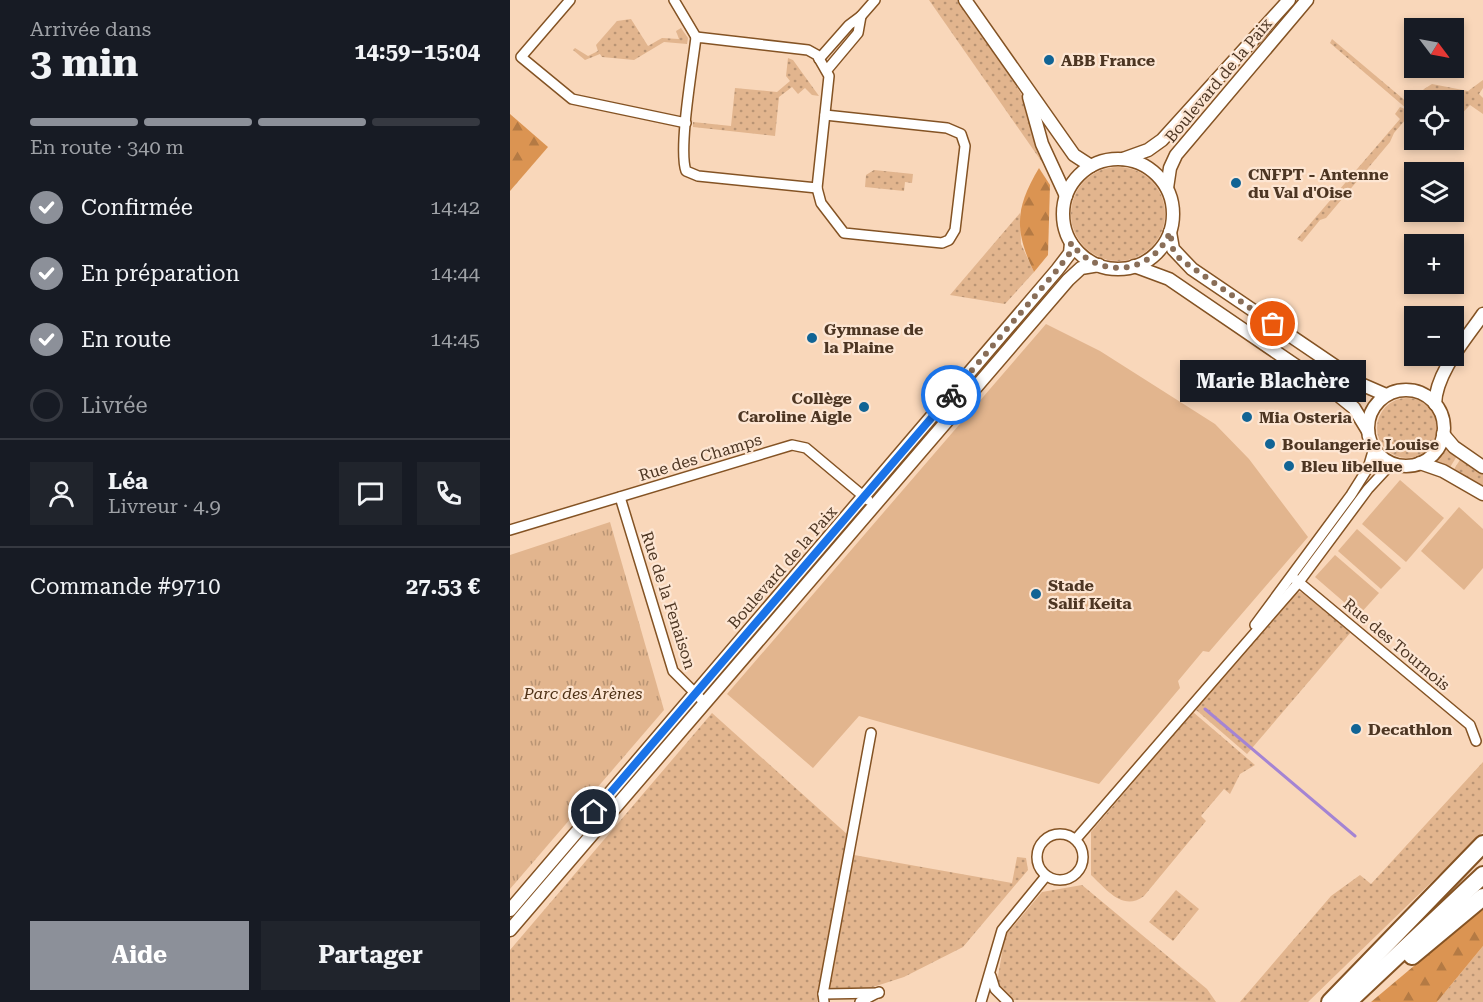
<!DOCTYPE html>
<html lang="fr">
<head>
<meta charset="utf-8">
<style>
  body { margin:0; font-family:"Roboto Serif",serif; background:#20242c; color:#f1f3f6; height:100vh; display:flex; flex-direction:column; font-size:22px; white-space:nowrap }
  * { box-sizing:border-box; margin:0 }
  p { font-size:20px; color:#9ea1a6 }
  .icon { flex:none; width:33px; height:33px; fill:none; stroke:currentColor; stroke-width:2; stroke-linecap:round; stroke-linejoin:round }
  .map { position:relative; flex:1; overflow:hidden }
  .side { display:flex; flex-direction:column; background:#171b24; width:510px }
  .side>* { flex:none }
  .needle { width:39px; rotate:122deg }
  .fabs { position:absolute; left:894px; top:18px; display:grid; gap:12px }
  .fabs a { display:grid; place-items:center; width:60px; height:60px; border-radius:0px; background:#171b24; box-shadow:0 3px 9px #0003; font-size:30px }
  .pin { position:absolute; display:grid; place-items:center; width:51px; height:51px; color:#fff; margin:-26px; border:3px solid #fff; border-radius:50%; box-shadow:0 2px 6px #0007 }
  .courier { position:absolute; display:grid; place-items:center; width:60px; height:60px; margin:-30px; border:4px solid #1a73e8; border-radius:50%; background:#fff; color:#222; box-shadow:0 2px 8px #0007 }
  .bubble { position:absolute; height:42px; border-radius:0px; background:#171b24; box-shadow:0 3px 9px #0003; font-size:20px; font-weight:700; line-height:42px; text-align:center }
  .head em { font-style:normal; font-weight:700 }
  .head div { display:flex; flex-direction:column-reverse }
  .head { display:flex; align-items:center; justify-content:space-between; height:102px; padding:0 30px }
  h1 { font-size:39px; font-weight:700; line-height:45px }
  .bar { display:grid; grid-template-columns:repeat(4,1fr); gap:9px 6px; align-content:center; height:72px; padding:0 30px }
  .bar i { height:8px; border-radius:4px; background:#363941 }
  .bar .on { background:#8c9099 }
  .bar p { grid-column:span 4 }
  .line { display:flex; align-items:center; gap:15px; padding:0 30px; border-top:2px solid #363941 }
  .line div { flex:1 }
  .round { display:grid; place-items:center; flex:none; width:63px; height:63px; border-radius:0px; background:#20242c }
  ol { padding:0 30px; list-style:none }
  li { display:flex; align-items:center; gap:18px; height:66px }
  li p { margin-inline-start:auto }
  li .icon { padding:6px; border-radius:50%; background:#8c9099; color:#fff; stroke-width:4 }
  li:last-child { color:#9ea1a6 }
  li i { width:33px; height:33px; border:3px solid #363941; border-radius:50% }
  .button { display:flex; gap:12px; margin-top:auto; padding:12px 30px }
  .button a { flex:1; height:69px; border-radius:0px; background:#8c9099; color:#fff; font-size:24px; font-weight:700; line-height:69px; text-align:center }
  .button a+a { background:#20242c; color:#f1f3f6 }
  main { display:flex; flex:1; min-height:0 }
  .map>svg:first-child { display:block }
  .grass { fill:url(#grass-dots) }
  .forest { fill:url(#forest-firs) }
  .park { fill:url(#park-tufts) }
  .pitch { fill:#e2b58e }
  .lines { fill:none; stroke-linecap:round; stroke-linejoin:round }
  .stream { stroke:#a484d3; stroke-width:3 }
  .street-casing { stroke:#845324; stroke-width:12 }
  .secondary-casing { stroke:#845324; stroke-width:15 }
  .highway-casing { stroke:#845324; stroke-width:20 }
  .street { stroke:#fff; stroke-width:9 }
  .secondary { stroke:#fff; stroke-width:12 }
  .highway { stroke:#fff; stroke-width:16 }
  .done { stroke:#896e58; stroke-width:6; stroke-dasharray:0 10.8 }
  .route { stroke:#1a73e8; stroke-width:8 }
  .poi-dot { fill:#116495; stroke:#fde6d3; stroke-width:2 }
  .labels { text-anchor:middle; stroke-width:4.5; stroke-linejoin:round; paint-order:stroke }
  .poi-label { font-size:16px; font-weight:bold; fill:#4d3623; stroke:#fde6d3; text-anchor:start }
  .street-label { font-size:16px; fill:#4d3623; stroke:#fde6d3 }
  .park-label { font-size:16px; font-style:italic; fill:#4f3216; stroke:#fde6d3 }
</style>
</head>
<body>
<main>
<section class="side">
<div class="head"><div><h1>3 min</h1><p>Arrivée dans</p></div><em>14:59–15:04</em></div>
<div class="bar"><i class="on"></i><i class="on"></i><i class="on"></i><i></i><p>En route · 340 m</p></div>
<ol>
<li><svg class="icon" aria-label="check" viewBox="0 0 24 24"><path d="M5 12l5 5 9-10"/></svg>Confirmée<p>14:42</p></li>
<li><svg class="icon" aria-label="check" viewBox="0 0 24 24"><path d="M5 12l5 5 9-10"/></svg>En préparation<p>14:44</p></li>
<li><svg class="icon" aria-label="check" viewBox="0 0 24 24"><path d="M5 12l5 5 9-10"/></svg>En route<p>14:45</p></li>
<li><i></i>Livrée</li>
</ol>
<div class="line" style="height:108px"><a class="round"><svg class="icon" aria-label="person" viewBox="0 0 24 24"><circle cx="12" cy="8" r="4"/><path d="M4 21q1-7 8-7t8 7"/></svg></a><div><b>Léa</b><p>Livreur · 4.9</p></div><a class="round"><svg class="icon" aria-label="chat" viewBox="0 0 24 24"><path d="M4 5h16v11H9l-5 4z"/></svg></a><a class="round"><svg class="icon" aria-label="phone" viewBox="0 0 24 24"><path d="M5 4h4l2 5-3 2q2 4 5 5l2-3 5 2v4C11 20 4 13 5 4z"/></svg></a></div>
<div class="line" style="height:78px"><div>Commande #9710</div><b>27.53 €</b></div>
<div class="button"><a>Aide</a><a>Partager</a></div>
</section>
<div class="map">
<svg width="973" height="1002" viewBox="0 0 973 1002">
  <defs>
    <pattern id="grass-dots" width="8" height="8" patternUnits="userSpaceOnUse" patternTransform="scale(1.5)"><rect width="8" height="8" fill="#e2b58e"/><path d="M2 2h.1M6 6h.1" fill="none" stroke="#b99474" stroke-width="1.8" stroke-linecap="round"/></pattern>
    <pattern id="forest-firs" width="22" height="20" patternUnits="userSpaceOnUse" patternTransform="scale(1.5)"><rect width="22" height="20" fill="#db9452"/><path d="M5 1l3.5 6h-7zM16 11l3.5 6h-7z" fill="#b47a44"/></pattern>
    <pattern id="park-tufts" width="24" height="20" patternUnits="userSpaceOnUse" patternTransform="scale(1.5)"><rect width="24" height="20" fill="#e2b58e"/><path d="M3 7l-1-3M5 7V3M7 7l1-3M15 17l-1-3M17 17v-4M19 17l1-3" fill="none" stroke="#b99474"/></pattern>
  </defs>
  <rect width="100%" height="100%" fill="#f9d7ba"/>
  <g class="grass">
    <polygon points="419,0 449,0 514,98 534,165"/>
    <polygon points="121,19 138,46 152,38 169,39 166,31 171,28 178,38 177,44 154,42 124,60 92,57 90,54 75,60 63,50 65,48 78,56 88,51 86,45 107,21"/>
    <polygon points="822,39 898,103 902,103 914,89 922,84 958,91 973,80 973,88 969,94 973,98 973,114 960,105 944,122 947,112 944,109 944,100 931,100 917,91 909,100 904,100 904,107 897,109 820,43"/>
    <polygon points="278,58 283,60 309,96 302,95 295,88 288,94 282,87 269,97 265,136 183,127 183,122 221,126 225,88 267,92 280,81 276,76"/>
    <polygon points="890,107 902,112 884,133 880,142 816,218 810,220 792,242 787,239 890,119 885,114"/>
    <circle cx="608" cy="214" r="47"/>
    <polygon points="364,170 403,174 402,183 395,182 394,191 355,187 356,175"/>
    <polygon points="510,213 511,244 524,272 495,304 440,295"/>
    <circle cx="897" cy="428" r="30"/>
    <polygon points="937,448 947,456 939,469 926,462"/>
    <polygon points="951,458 973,474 973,488 943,471"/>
    <polygon points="791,592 841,632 737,754 685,709 784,593"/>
    <path d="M683,712L745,765L730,774L720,794L714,789L691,816L696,821L634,896C613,912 596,889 581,875V832Z"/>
    <polygon points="202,713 338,835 307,1002 0,1002 0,950"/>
    <polygon points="973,762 973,832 798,1002 730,1002 821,896 850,875 861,884"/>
    <polygon points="344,855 502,883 507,857 516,858 518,870 453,947 394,977 360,988 317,991"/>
    <polygon points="572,885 697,989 706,1002 502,1000 489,989 487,982 495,936 532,892"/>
    <polygon points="666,890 689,909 663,941 639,922"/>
    <polygon points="973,946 973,1002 927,1002"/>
  </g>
  <g class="forest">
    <polygon points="0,114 38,147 0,191"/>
    <path d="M529,168L540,185L538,255L524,272C504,230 505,208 529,168Z"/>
    <polygon points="973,908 973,946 927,1002 861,1002"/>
  </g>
  <polygon class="park" points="100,522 154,710 0,889 0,555"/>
  <g class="pitch">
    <polygon points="536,324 590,351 705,424 739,459 798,537 699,652 693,651 668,681 670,688 589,784 349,716 303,768 217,694"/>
    <polygon points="890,480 934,518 896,562 852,524"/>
    <polygon points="949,507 973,529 973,568 954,590 911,551"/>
    <polygon points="847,529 891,568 871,589 828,551"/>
    <polygon points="825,555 869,593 849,615 805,577"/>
  </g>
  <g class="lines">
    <polyline class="stream" points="695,709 845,836"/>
    <defs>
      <g id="street">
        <polyline points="60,0 11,57 62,99 176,123"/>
        <polyline points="164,0 186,37"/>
        <polyline points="351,16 365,0"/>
        <path d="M186,37L298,50L307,55L319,76L307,188L188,176L176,171C168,149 183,64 186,37Z"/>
        <polyline points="309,59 339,25 351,16 348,33 317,70"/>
        <polyline points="307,188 311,203 334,233 432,243 439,240 445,230 455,146 451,134 437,128 315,115"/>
        <polyline points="110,497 163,671 195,703"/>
        <polyline points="0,530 282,445 296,448 358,500"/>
        <polyline points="785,579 960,725 966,741"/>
        <polyline points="745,625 841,495 858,468 864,448"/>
        <circle cx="550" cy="857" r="23"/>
        <polyline points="566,839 789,582 858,489 882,463"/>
        <polyline points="481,976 485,989 498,1002"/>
        <polyline points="313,994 369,993"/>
        <polyline points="314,1002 313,994 361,733"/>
        <polyline points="350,1002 369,992"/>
        <polyline points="471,1002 492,930 536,876"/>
      </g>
      <g id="secondary">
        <polyline points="455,0 564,155 581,166"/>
        <polyline points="519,97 532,144 556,196"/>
        <polyline points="613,159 638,150 652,140 779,0"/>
        <circle cx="608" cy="214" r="55"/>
        <polyline points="657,188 660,168 666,155 797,0"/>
        <polyline points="660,232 663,249 682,269 853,385 876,395"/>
        <polyline points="624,266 659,279 823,391 844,408 858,431"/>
        <circle cx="896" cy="428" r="38"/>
        <path d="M925,404C926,372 956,339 973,314"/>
        <polyline points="933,434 944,447 973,467"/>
        <polyline points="910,463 933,471 973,494"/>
        <polyline points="0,910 547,270 560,253 561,243"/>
        <polyline points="0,930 558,280 571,268 589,265"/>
      </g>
      <g id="highway">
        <polyline points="902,956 973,897"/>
        <polyline points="820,1002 973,844"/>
        <polyline points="838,1002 973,875"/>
      </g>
    </defs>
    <use href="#street" class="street-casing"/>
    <use href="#secondary" class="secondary-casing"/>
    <use href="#highway" class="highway-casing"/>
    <use href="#street" class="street"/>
    <use href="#secondary" class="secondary"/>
    <use href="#highway" class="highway"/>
  </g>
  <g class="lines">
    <path class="done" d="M441,395L547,270L560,253L561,243C588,280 642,275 660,232L663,249L670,259L763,324"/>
    <polyline class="route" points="84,812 441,395"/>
  </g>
  <g class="poi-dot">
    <circle cx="539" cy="60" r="6"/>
    <circle cx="726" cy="183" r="6"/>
    <circle cx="302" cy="338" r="6"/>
    <circle cx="354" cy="407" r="6"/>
    <circle cx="737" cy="417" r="6"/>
    <circle cx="760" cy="444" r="6"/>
    <circle cx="779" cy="466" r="6"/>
    <circle cx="526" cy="594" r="6"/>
    <circle cx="846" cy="729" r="6"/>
  </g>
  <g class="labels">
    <g class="poi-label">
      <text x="551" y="66">ABB France</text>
      <text x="738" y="180">CNFPT - Antenne<tspan x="738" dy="18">du Val d'Oise</tspan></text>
      <text x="314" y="335">Gymnase de<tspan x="314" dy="18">la Plaine</tspan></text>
      <text x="342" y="404" text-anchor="end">Collège<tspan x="342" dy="18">Caroline Aigle</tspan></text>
      <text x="749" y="423">Mia Osteria</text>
      <text x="772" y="450">Boulangerie Louise</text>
      <text x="791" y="472">Bleu libellue</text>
      <text x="538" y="591">Stade<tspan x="538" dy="18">Salif Keita</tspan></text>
      <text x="858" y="735">Decathlon</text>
    </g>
    <g class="street-label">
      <text transform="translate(708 80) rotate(-50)" y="6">Boulevard de la Paix</text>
      <text transform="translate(190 457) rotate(-17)" y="6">Rue des Champs</text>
      <text transform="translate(272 567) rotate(-49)" y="6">Boulevard de la Paix</text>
      <text transform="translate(159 600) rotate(72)" y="6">Rue de la Fenaison</text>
      <text transform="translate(887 644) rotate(40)" y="6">Rue des Tournois</text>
    </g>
    <g class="park-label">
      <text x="73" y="699">Parc des Arènes</text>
    </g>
  </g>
</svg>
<div class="fabs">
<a><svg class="needle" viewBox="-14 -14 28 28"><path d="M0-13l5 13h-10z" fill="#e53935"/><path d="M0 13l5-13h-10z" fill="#9ea1a6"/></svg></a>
<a><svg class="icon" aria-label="locate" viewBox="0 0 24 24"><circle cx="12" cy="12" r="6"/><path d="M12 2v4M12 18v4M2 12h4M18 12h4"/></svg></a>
<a><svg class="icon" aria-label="layers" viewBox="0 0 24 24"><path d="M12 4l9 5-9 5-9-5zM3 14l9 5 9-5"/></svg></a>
<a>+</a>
<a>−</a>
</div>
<div class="pin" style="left:763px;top:324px;background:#ea580c"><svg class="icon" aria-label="bag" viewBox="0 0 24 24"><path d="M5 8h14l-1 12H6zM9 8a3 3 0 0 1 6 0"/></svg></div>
<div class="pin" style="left:84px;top:812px;background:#1f2937"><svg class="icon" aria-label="home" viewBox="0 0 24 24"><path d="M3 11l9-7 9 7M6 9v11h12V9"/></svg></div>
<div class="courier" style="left:441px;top:395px"><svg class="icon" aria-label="bike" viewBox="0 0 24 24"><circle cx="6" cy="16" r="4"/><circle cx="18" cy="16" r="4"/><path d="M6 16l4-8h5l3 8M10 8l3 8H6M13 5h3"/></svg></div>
<div class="bubble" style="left:670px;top:360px;width:186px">Marie Blachère</div>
</div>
</main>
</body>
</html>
